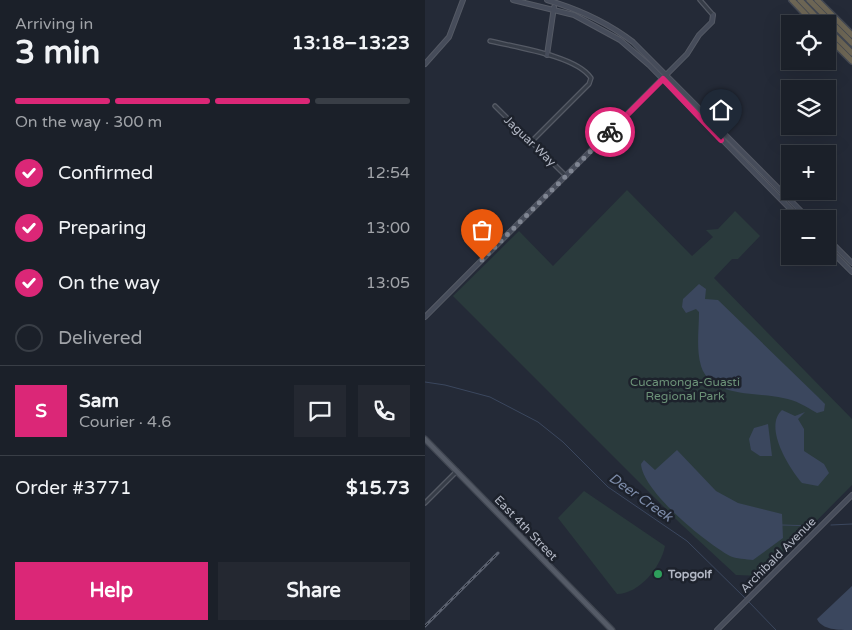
<!DOCTYPE html>
<html lang="en">
<head>
<meta charset="utf-8">
<style>
  body { margin:0; font-family:"Varela Round",sans-serif; background:#242831; color:#f1f3f6; height:100vh; display:flex; flex-direction:column; font-size:19px; white-space:nowrap }
  * { box-sizing:border-box; margin:0 }
  p { font-size:16px; color:#a0a3a8 }
  .icon { flex:none; width:28px; height:28px; fill:none; stroke:currentColor; stroke-width:2; stroke-linecap:round; stroke-linejoin:round }
  .map { position:relative; flex:1; overflow:hidden }
  .details { display:flex; flex-direction:column; background:#1b2029; width:425px }
  .details>* { flex:none }
  .tools { position:absolute; left:356px; top:15px; display:grid; gap:10px }
  .tools a { display:grid; place-items:center; width:55px; height:55px; border-radius:0px; background:#1b2029; box-shadow:0 5px 20px #0002,0 0 0 1px #393e46; font-size:25px }
  .pin { position:absolute; display:grid; place-items:center; width:42px; height:42px; color:#fff; margin:-51px -21px; border-radius:50% 50% 50% 0; rotate:-45deg; box-shadow:0 0 5px #0007 }
  .pin .icon { rotate:45deg }
  .courier { position:absolute; display:grid; place-items:center; width:50px; height:50px; margin:-25px; border:4px solid #db2777; border-radius:50%; background:#fff; color:#222; box-shadow:0 1px 6px #0007 }
  .head em { font-style:normal; font-weight:800 }
  .head div { display:flex; flex-direction:column-reverse }
  .head { display:flex; align-items:center; justify-content:space-between; height:85px; padding:0 15px }
  h1 { font-size:32px; font-weight:800; line-height:38px }
  .bar { display:grid; grid-template-columns:repeat(4,1fr); gap:8px 5px; align-content:center; height:60px; padding:0 15px }
  .bar i { height:6px; border-radius:4px; background:#393e46 }
  .bar .selected { background:#db2777 }
  .bar p { grid-column:span 4 }
  .line { display:flex; align-items:center; gap:12px; padding:0 15px; border-top:1px solid #393e46 }
  .line div { flex:1 }
  .round { display:grid; place-items:center; flex:none; width:52px; height:52px; border-radius:0px; background:#242831 }
  ol { padding:0 15px; list-style:none }
  li { display:flex; align-items:center; gap:15px; height:55px }
  li p { margin-inline-start:auto }
  li .icon { padding:5px; border-radius:50%; background:#db2777; color:#fff; stroke-width:4 }
  li:last-child { color:#a0a3a8 }
  li i { width:28px; height:28px; border:2px solid #393e46; border-radius:50% }
  .action { display:flex; gap:10px; margin-top:auto; padding:10px 15px }
  .action a { flex:1; height:58px; border-radius:0px; background:#db2777; color:#fff; font-size:20px; font-weight:800; line-height:58px; text-align:center }
  .action a+a { background:#242831; color:#f1f3f6 }
  main { display:flex; flex:1; min-height:0 }
  .map>svg:first-child { display:block }
  .green { fill:#2a3a3c }
  .water { fill:#3b475e }
  .lines { fill:none; stroke-linecap:round; stroke-linejoin:round }
  .stream { stroke:#3b475e; stroke-width:1 }
  .street-casing { stroke:#555a65; stroke-width:5.5 }
  .secondary-casing { stroke:#555a65; stroke-width:6 }
  .primary-casing { stroke:#404651; stroke-width:7 }
  .highway-casing { stroke:#424752; stroke-width:8 }
  .street { stroke:#373d48; stroke-width:3 }
  .secondary { stroke:#464c5a; stroke-width:4 }
  .primary { stroke:#555b67; stroke-width:4.5 }
  .highway { stroke:#6d6655; stroke-width:5 }
  .rail-casing { stroke:#5c6270; stroke-width:3 }
  .rail { stroke:#1d222c; stroke-width:1; stroke-dasharray:4; stroke-linecap:butt }
  .done { stroke:#808693; stroke-width:5; stroke-dasharray:0 9 }
  .route { stroke:#db2777; stroke-width:6 }
  .leisure-dot { fill:#2e9e5b; stroke:#1d222c; stroke-width:2 }
  .labels { text-anchor:middle; stroke-width:5; stroke-linejoin:round; paint-order:stroke }
  .street-label { font-size:12px; fill:#b2b7c4; stroke:#1d222c }
  .park-label { font-size:12px; fill:#6c9278; stroke:#1d222c }
  .poi-label { font-size:12px; font-weight:bold; fill:#b2b7c4; stroke:#1d222c; text-anchor:start }
  .water-label { font-size:14px; font-style:italic; fill:#7d8ca9; stroke:#1d222c }
</style>
</head>
<body>
<main>
<section class="details">
<div class="head"><div><h1>3 min</h1><p>Arriving in</p></div><em>13:18–13:23</em></div>
<div class="bar"><i class="selected"></i><i class="selected"></i><i class="selected"></i><i></i><p>On the way · 300 m</p></div>
<ol>
<li><svg class="icon" aria-label="check" viewBox="0 0 24 24"><path d="M5 12l5 5 9-10"/></svg>Confirmed<p>12:54</p></li>
<li><svg class="icon" aria-label="check" viewBox="0 0 24 24"><path d="M5 12l5 5 9-10"/></svg>Preparing<p>13:00</p></li>
<li><svg class="icon" aria-label="check" viewBox="0 0 24 24"><path d="M5 12l5 5 9-10"/></svg>On the way<p>13:05</p></li>
<li><i></i>Delivered</li>
</ol>
<div class="line" style="height:90px"><b class="round" style="background:#db2777;color:#fff">S</b><div><b>Sam</b><p>Courier · 4.6</p></div><a class="round"><svg class="icon" aria-label="chat" viewBox="0 0 24 24"><path d="M4 5h16v11H9l-5 4z"/></svg></a><a class="round"><svg class="icon" aria-label="phone" viewBox="0 0 24 24"><path d="M5 4h4l2 5-3 2q2 4 5 5l2-3 5 2v4C11 20 4 13 5 4z"/></svg></a></div>
<div class="line" style="height:65px"><div>Order #3771</div><b>$15.73</b></div>
<div class="action"><a>Help</a><a>Share</a></div>
</section>
<div class="map">
<svg width="427" height="630" viewBox="0 0 427 630">
  <rect width="100%" height="100%" fill="#242a37"/>
  <g class="green">
    <polygon points="202,190 267,256 288,237 281,230 293,229 310,211 335,236 313,259 307,259 289,278 427,419 427,485 337,576 311,575 257,525 28,296 94,231 128,266"/>
    <path d="M159,491L240,546C236,567 214,594 192,594L133,518Z"/>
  </g>
  <g class="water">
    <path d="M274,284L281,289L280,299L293,300L393,397L400,404L399,411L392,413C380,406 371,400 358,398C332,392 286,398 276,366C271,349 274,329 274,312L271,309L261,313L257,307L258,299Z"/>
    <path d="M357,410L370,416L380,412L373,419L379,429V451L399,464L404,473L393,486L377,483C365,469 338,427 357,410Z"/>
    <polygon points="343,424 347,456 335,456 326,450 324,439 329,428"/>
    <path d="M252,450L291,491L313,503L357,514L358,538L328,560C321,559 311,559 305,556C281,543 218,492 216,464L219,460L230,470Z"/>
    <path d="M427,586V630C413,630 397,630 392,619Z"/>
  </g>
  <g class="lines">
    <g class="stream">
      <polyline points="0,382 20,385 65,397 113,422 138,442 183,487 262,541 320,598"/>
      <polyline points="357,525 389,526"/>
      <polyline points="406,525 427,524"/>
      <polyline points="323,601 351,630"/>
    </g>
    <defs>
      <g id="street">
        <polyline points="275,0 288,15"/>
        <path d="M65,41C90,47 152,56 166,78L164,84L106,142"/>
        <polyline points="70,106 141,176"/>
        <polyline points="0,503 32,471"/>
      </g>
      <g id="secondary">
        <polyline points="88,0 149,15 195,40 224,65 375,219"/>
        <path d="M122,0C153,9 182,22 208,42L384,219"/>
        <polyline points="122,55 129,7"/>
        <polyline points="0,64 24,37 38,0"/>
        <polyline points="402,238 427,263"/>
        <polyline points="402,247 427,272"/>
        <polyline points="0,317 262,54 274,35 287,22 288,15"/>
        <polyline points="292,630 427,495"/>
      </g>
      <polyline id="primary" points="0,439 187,630"/>
      <g id="highway">
        <polyline points="367,0 390,24"/>
        <polyline points="375,0 398,24"/>
        <polyline points="384,0 427,43"/>
        <polyline points="392,0 427,35"/>
        <polyline points="402,28 427,53"/>
        <polyline points="402,36 427,61"/>
      </g>
    </defs>
    <use href="#street" class="street-casing"/>
    <use href="#secondary" class="secondary-casing"/>
    <use href="#primary" class="primary-casing"/>
    <use href="#highway" class="highway-casing"/>
    <use href="#street" class="street"/>
    <use href="#secondary" class="secondary"/>
    <use href="#primary" class="primary"/>
    <use href="#highway" class="highway"/>
    <defs>
      <polyline id="rail" points="0,626 73,553"/>
    </defs>
    <use href="#rail" class="rail-casing"/>
    <use href="#rail" class="rail"/>
  </g>
  <g class="lines">
    <polyline class="done" points="57,260 185,132"/>
    <polyline class="route" points="185,132 238,79 296,140"/>
  </g>
  <circle class="leisure-dot" cx="233" cy="574" r="5"/>
  <g class="labels">
    <g class="street-label">
      <text transform="translate(105 141) rotate(44)" y="4">Jaguar Way</text>
      <text transform="translate(101 528) rotate(46)" y="4">East 4th Street</text>
      <text transform="translate(353 555) rotate(-45)" y="4">Archibald Avenue</text>
    </g>
    <g class="park-label">
      <text x="260" y="386">Cucamonga-Guasti<tspan x="260" dy="14">Regional Park</tspan></text>
    </g>
    <g class="poi-label">
      <text x="243" y="578">Topgolf</text>
    </g>
    <g class="water-label">
      <text transform="translate(216 497) rotate(35)" y="5">Deer Creek</text>
    </g>
  </g>
</svg>
<div class="tools">
<a><svg class="icon" aria-label="locate" viewBox="0 0 24 24"><circle cx="12" cy="12" r="6"/><path d="M12 2v4M12 18v4M2 12h4M18 12h4"/></svg></a>
<a><svg class="icon" aria-label="layers" viewBox="0 0 24 24"><path d="M12 4l9 5-9 5-9-5zM3 14l9 5 9-5"/></svg></a>
<a>+</a>
<a>−</a>
</div>
<div class="pin" style="left:57px;top:260px;background:#ea580c"><svg class="icon" aria-label="bag" viewBox="0 0 24 24"><path d="M5 8h14l-1 12H6zM9 8a3 3 0 0 1 6 0"/></svg></div>
<div class="pin" style="left:296px;top:140px;background:#1f2937"><svg class="icon" aria-label="home" viewBox="0 0 24 24"><path d="M3 11l9-7 9 7M6 9v11h12V9"/></svg></div>
<div class="courier" style="left:185px;top:132px"><svg class="icon" aria-label="bike" viewBox="0 0 24 24"><circle cx="6" cy="16" r="4"/><circle cx="18" cy="16" r="4"/><path d="M6 16l4-8h5l3 8M10 8l3 8H6M13 5h3"/></svg></div>
</div>
</main>
</body>
</html>
